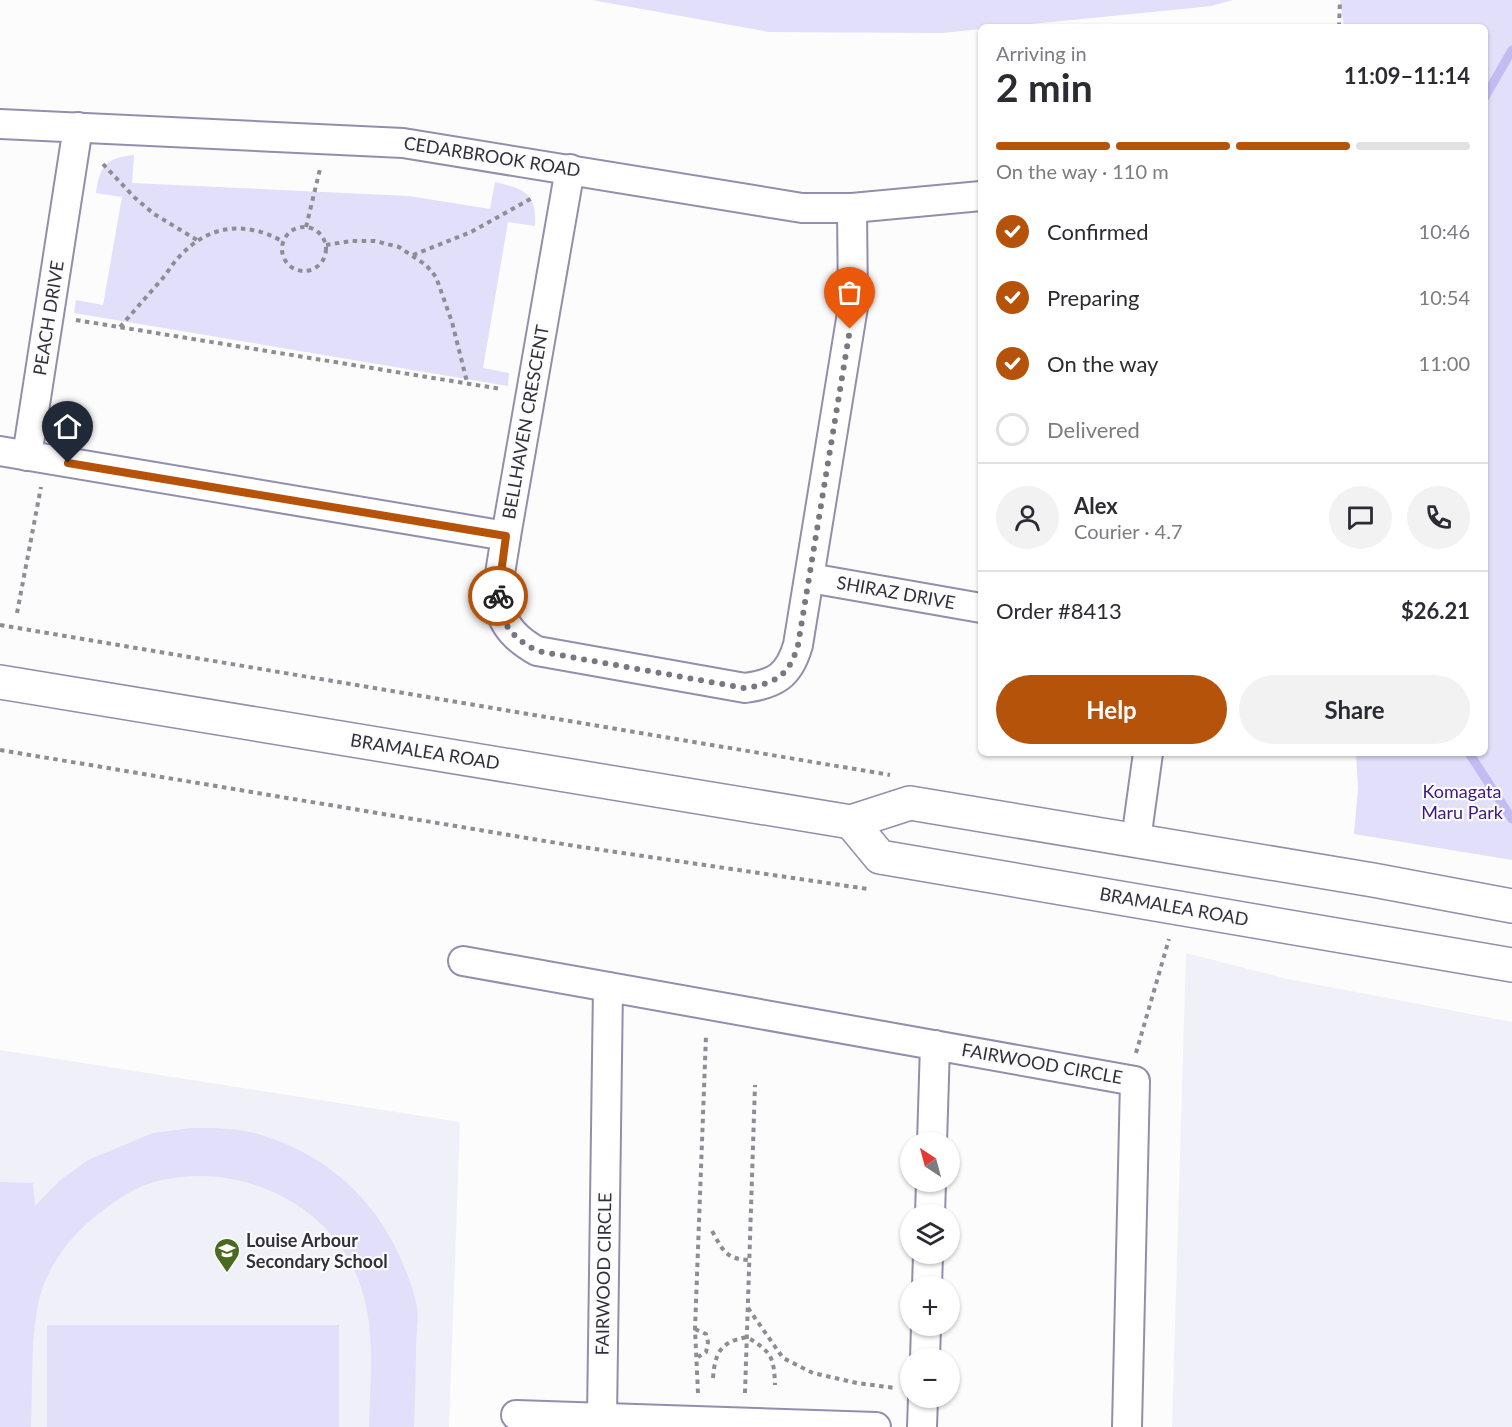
<!DOCTYPE html>
<html lang="en">
<head>
<meta charset="utf-8">
<style>
  body { margin:0; font-family:Lato,sans-serif; background:#f2f2f3; color:#2b2b33; height:100vh; display:flex; flex-direction:column; font-size:22px; white-space:nowrap }
  * { box-sizing:border-box; margin:0 }
  p { font-size:20px; color:#7c7c81 }
  .icon { flex:none; width:33px; height:33px; fill:none; stroke:currentColor; stroke-width:2; stroke-linecap:round; stroke-linejoin:round }
  .map { position:relative; flex:1; overflow:hidden }
  .sheet { position:absolute; left:978px; top:24px; width:510px; height:732px; display:flex; flex-direction:column; background:#fff; border-radius:9px; box-shadow:0 2px 4px #0004 }
  .sheet>* { flex:none }
  .needle { width:39px; rotate:324deg }
  .controls { position:absolute; left:900px; top:1132px; display:grid; gap:12px }
  .controls a { display:grid; place-items:center; width:60px; height:60px; border-radius:50%; background:#fff; box-shadow:0 2px 4px #0004; font-size:30px }
  .pin { position:absolute; display:grid; place-items:center; width:51px; height:51px; color:#fff; margin:-62px -26px; border-radius:50% 50% 50% 0; rotate:-45deg; box-shadow:0 0 6px #0007 }
  .pin .icon { rotate:45deg }
  .courier { position:absolute; display:grid; place-items:center; width:60px; height:60px; margin:-30px; border:4px solid #b45309; border-radius:50%; background:#fff; color:#222; box-shadow:0 2px 8px #0007 }
  .overview em { font-style:normal; font-weight:700 }
  .overview div { display:flex; flex-direction:column-reverse }
  .overview { display:flex; align-items:center; justify-content:space-between; height:102px; padding:0 18px }
  h1 { font-size:39px; font-weight:700; line-height:45px }
  .bar { display:grid; grid-template-columns:repeat(4,1fr); gap:9px 6px; align-content:center; height:72px; padding:0 18px }
  .bar i { height:8px; border-radius:4px; background:#e1e1e2 }
  .bar .selected { background:#b45309 }
  .bar p { grid-column:span 4 }
  .line { display:flex; align-items:center; gap:15px; padding:0 18px; border-top:2px solid #e1e1e2 }
  .line div { flex:1 }
  .round { display:grid; place-items:center; flex:none; width:63px; height:63px; border-radius:32px; background:#f2f2f3 }
  ol { padding:0 18px; list-style:none }
  li { display:flex; align-items:center; gap:18px; height:66px }
  li p { margin-inline-start:auto }
  li .icon { padding:6px; border-radius:50%; background:#b45309; color:#fff; stroke-width:4 }
  li:last-child { color:#7c7c81 }
  li i { width:33px; height:33px; border:3px solid #e1e1e2; border-radius:50% }
  .cta { display:flex; gap:12px; margin-top:auto; padding:12px 18px }
  .cta a { flex:1; height:69px; border-radius:36px; background:#b45309; color:#fff; font-size:24px; font-weight:700; line-height:69px; text-align:center }
  .cta a+a { background:#f2f2f3; color:#2b2b33 }
  .map>svg:first-child { display:block }
  .built { fill:#f0f0f8 }
  .park { fill:#e1dff9 }
  .lines { fill:none; stroke-linecap:round; stroke-linejoin:round }
  .stream { stroke:#c2bcf2; stroke-width:9 }
  .street-casing { stroke:#928eae; stroke-width:32 }
  .secondary-casing { stroke:#928eae; stroke-width:36 }
  .path { stroke:#8e8d94; stroke-width:4; stroke-dasharray:4.5 4.5; stroke-linecap:butt }
  .street { stroke:#fff; stroke-width:28 }
  .secondary { stroke:#fff; stroke-width:33 }
  .done { stroke:#797780; stroke-width:6; stroke-dasharray:0 10.8 }
  .route { stroke:#b45309; stroke-width:8 }
  .labels { text-anchor:middle; stroke-width:4.5; stroke-linejoin:round; paint-order:stroke }
  .street-label { font-size:18px; fill:#32303d; stroke:#fcfcfc }
  .park-label { font-size:18px; fill:#3c1b81; stroke:#fcfcfc }
  .poi-label { font-size:18px; font-weight:bold; fill:#32303d; stroke:#fcfcfc; text-anchor:start }
</style>
</head>
<body>
<div class="map">
<svg width="1512" height="1427" viewBox="0 0 1512 1427">
  <rect width="100%" height="100%" fill="#fcfcfc"/>
  <g class="built">
    <polygon points="1186,953 1288,979 1512,1022 1512,1427 1172,1427"/>
    <polygon points="0,1050 460,1122 449,1427 0,1427"/>
  </g>
  <g class="park">
    <polygon points="592,0 1233,0 1211,6 1183,9 1000,27 981,27 981,29 943,33 769,32"/>
    <polygon points="1340,0 1512,0 1512,860 1354,834 1358,788 1356,753 1485,753 1485,27 1344,27"/>
    <path d="M134,155L132,183L409,196L490,209L495,182C524,189 537,193 535,226L508,222L483,368L509,373L508,386L74,313L76,300L103,305L122,197L96,193C100,165 106,158 134,155Z"/>
    <path d="M192,1128C216,1128 241,1128 264,1136C331,1157 380,1204 405,1269C410,1281 415,1295 417,1308C419,1320 416,1333 416,1345C416,1372 415,1400 414,1427H369C370,1377 377,1327 358,1279C328,1199 231,1159 151,1183C130,1189 110,1205 93,1218C70,1237 48,1266 40,1296C30,1334 33,1387 31,1427H0V1182L33,1183L35,1206L59,1181L88,1160L153,1133Z"/>
    <rect x="47" y="1325" width="292" height="102"/>
  </g>
  <g class="lines">
    <g class="stream">
      <polyline points="1485,97 1512,50"/>
      <polyline points="1469,753 1512,819"/>
    </g>
    <defs>
      <g id="street">
        <polyline points="0,124 403,143 802,208 852,208 981,196"/>
        <path d="M570,169L506,536C499,586 484,622 537,651L745,688C775,684 789,676 798,645L853,307L852,208"/>
        <polyline points="0,451 506,536"/>
        <polyline points="27,456 78,127"/>
        <polyline points="810,578 981,608"/>
        <polyline points="1136,840 1148,753"/>
        <polyline points="463,961 1135,1081 1127,1427"/>
        <polyline points="932,1143 935,1045"/>
        <polyline points="930,1215 931,1182"/>
        <polyline points="927,1287 928,1254"/>
        <polyline points="925,1359 926,1326"/>
        <polyline points="516,1415 876,1427"/>
        <polyline points="602,1418 608,987"/>
        <polyline points="922,1427 923,1398"/>
      </g>
      <g id="secondary">
        <polyline points="0,682 851,822 910,803 1373,880 1512,906"/>
        <polyline points="851,822 880,857 1512,965"/>
      </g>
    </defs>
    <use href="#street" class="street-casing"/>
    <use href="#secondary" class="secondary-casing"/>
    <g class="path">
      <polyline points="1339,27 1340,0"/>
      <polyline points="103,164 134,197 154,214 197,240"/>
      <circle cx="304" cy="249" r="22"/>
      <polyline points="306,227 320,169"/>
      <polyline points="326,245 351,241 375,241 399,247 426,265 436,277 452,322 467,382"/>
      <polyline points="413,255 471,232 534,197"/>
      <polyline points="76,320 501,389"/>
      <path d="M120,327C134,311 148,295 162,279C168,272 173,263 179,257C209,224 245,221 282,241"/>
      <polyline points="17,613 41,487"/>
      <polyline points="0,625 890,775"/>
      <polyline points="0,750 575,846 868,889"/>
      <polyline points="1136,1053 1169,939"/>
      <path d="M712,1231C723,1250 725,1259 749,1260"/>
      <polyline points="748,1308 783,1358 813,1373 857,1383 895,1388"/>
      <polyline points="695,1329 706,1334 708,1342 706,1352 698,1357"/>
      <path d="M713,1378C715,1353 720,1342 747,1337C771,1352 774,1356 775,1385"/>
      <polyline points="698,1393 695,1329 706,1035"/>
      <polyline points="745,1393 755,1085"/>
    </g>
    <use href="#street" class="street"/>
    <use href="#secondary" class="secondary"/>
  </g>
  <g class="lines">
    <path class="done" d="M498,596C501,625 512,637 537,651L744,688C775,684 789,676 798,645L850,329"/>
    <polyline class="route" points="68,463 506,536 498,596"/>
  </g>
  <defs>
    <symbol id="school-pin" viewBox="-11 -11 22 30"><path d="M0 17L-7.5 6A9.5 9.5 0 1 1 7.5 6Z" fill="#4a6a21" stroke="#fcfcfc"/><path d="M0-5L7-2L0 1L-7-2ZM-4 1L0 2.5L4 1V4Q0 6-4 4Z" fill="#fff"/></symbol>
  </defs>
  <g fill-rule="evenodd">
    <use href="#school-pin" x="212" y="1236" width="30" height="40"/>
  </g>
  <g class="labels">
    <g class="street-label">
      <text transform="translate(492 157) rotate(9)" y="6">CEDARBROOK ROAD</text>
      <text transform="translate(49 318) rotate(-81)" y="6">PEACH DRIVE</text>
      <text transform="translate(526 422) rotate(-80)" y="6">BELLHAVEN CRESCENT</text>
      <text transform="translate(896 593) rotate(10)" y="6">SHIRAZ DRIVE</text>
      <text transform="translate(425 752) rotate(9)" y="6">BRAMALEA ROAD</text>
      <text transform="translate(1174 907) rotate(10)" y="6">BRAMALEA ROAD</text>
      <text transform="translate(1042 1064) rotate(10)" y="6">FAIRWOOD CIRCLE</text>
      <text transform="translate(604 1274) rotate(-89)" y="6">FAIRWOOD CIRCLE</text>
    </g>
    <g class="park-label">
      <text x="1462" y="798">Komagata<tspan x="1462" dy="21">Maru Park</tspan></text>
    </g>
    <g class="poi-label">
      <text x="246" y="1247">Louise Arbour<tspan x="246" dy="21">Secondary School</tspan></text>
    </g>
  </g>
</svg>
<div class="controls">
<a><svg class="needle" viewBox="-14 -14 28 28"><path d="M0-13l5 13h-10z" fill="#e53935"/><path d="M0 13l5-13h-10z" fill="#7c7c81"/></svg></a>
<a><svg class="icon" aria-label="layers" viewBox="0 0 24 24"><path d="M12 4l9 5-9 5-9-5zM3 14l9 5 9-5"/></svg></a>
<a>+</a>
<a>−</a>
</div>
<div class="pin" style="left:850px;top:329px;background:#ea580c"><svg class="icon" aria-label="bag" viewBox="0 0 24 24"><path d="M5 8h14l-1 12H6zM9 8a3 3 0 0 1 6 0"/></svg></div>
<div class="pin" style="left:68px;top:463px;background:#1f2937"><svg class="icon" aria-label="home" viewBox="0 0 24 24"><path d="M3 11l9-7 9 7M6 9v11h12V9"/></svg></div>
<div class="courier" style="left:498px;top:596px"><svg class="icon" aria-label="bike" viewBox="0 0 24 24"><circle cx="6" cy="16" r="4"/><circle cx="18" cy="16" r="4"/><path d="M6 16l4-8h5l3 8M10 8l3 8H6M13 5h3"/></svg></div>
<section class="sheet">
<div class="overview"><div><h1>2 min</h1><p>Arriving in</p></div><em>11:09–11:14</em></div>
<div class="bar"><i class="selected"></i><i class="selected"></i><i class="selected"></i><i></i><p>On the way · 110 m</p></div>
<ol>
<li><svg class="icon" aria-label="check" viewBox="0 0 24 24"><path d="M5 12l5 5 9-10"/></svg>Confirmed<p>10:46</p></li>
<li><svg class="icon" aria-label="check" viewBox="0 0 24 24"><path d="M5 12l5 5 9-10"/></svg>Preparing<p>10:54</p></li>
<li><svg class="icon" aria-label="check" viewBox="0 0 24 24"><path d="M5 12l5 5 9-10"/></svg>On the way<p>11:00</p></li>
<li><i></i>Delivered</li>
</ol>
<div class="line" style="height:108px"><a class="round"><svg class="icon" aria-label="person" viewBox="0 0 24 24"><circle cx="12" cy="8" r="4"/><path d="M4 21q1-7 8-7t8 7"/></svg></a><div><b>Alex</b><p>Courier · 4.7</p></div><a class="round"><svg class="icon" aria-label="chat" viewBox="0 0 24 24"><path d="M4 5h16v11H9l-5 4z"/></svg></a><a class="round"><svg class="icon" aria-label="phone" viewBox="0 0 24 24"><path d="M5 4h4l2 5-3 2q2 4 5 5l2-3 5 2v4C11 20 4 13 5 4z"/></svg></a></div>
<div class="line" style="height:78px"><div>Order #8413</div><b>$26.21</b></div>
<div class="cta"><a>Help</a><a>Share</a></div>
</section>
</div>
</body>
</html>
